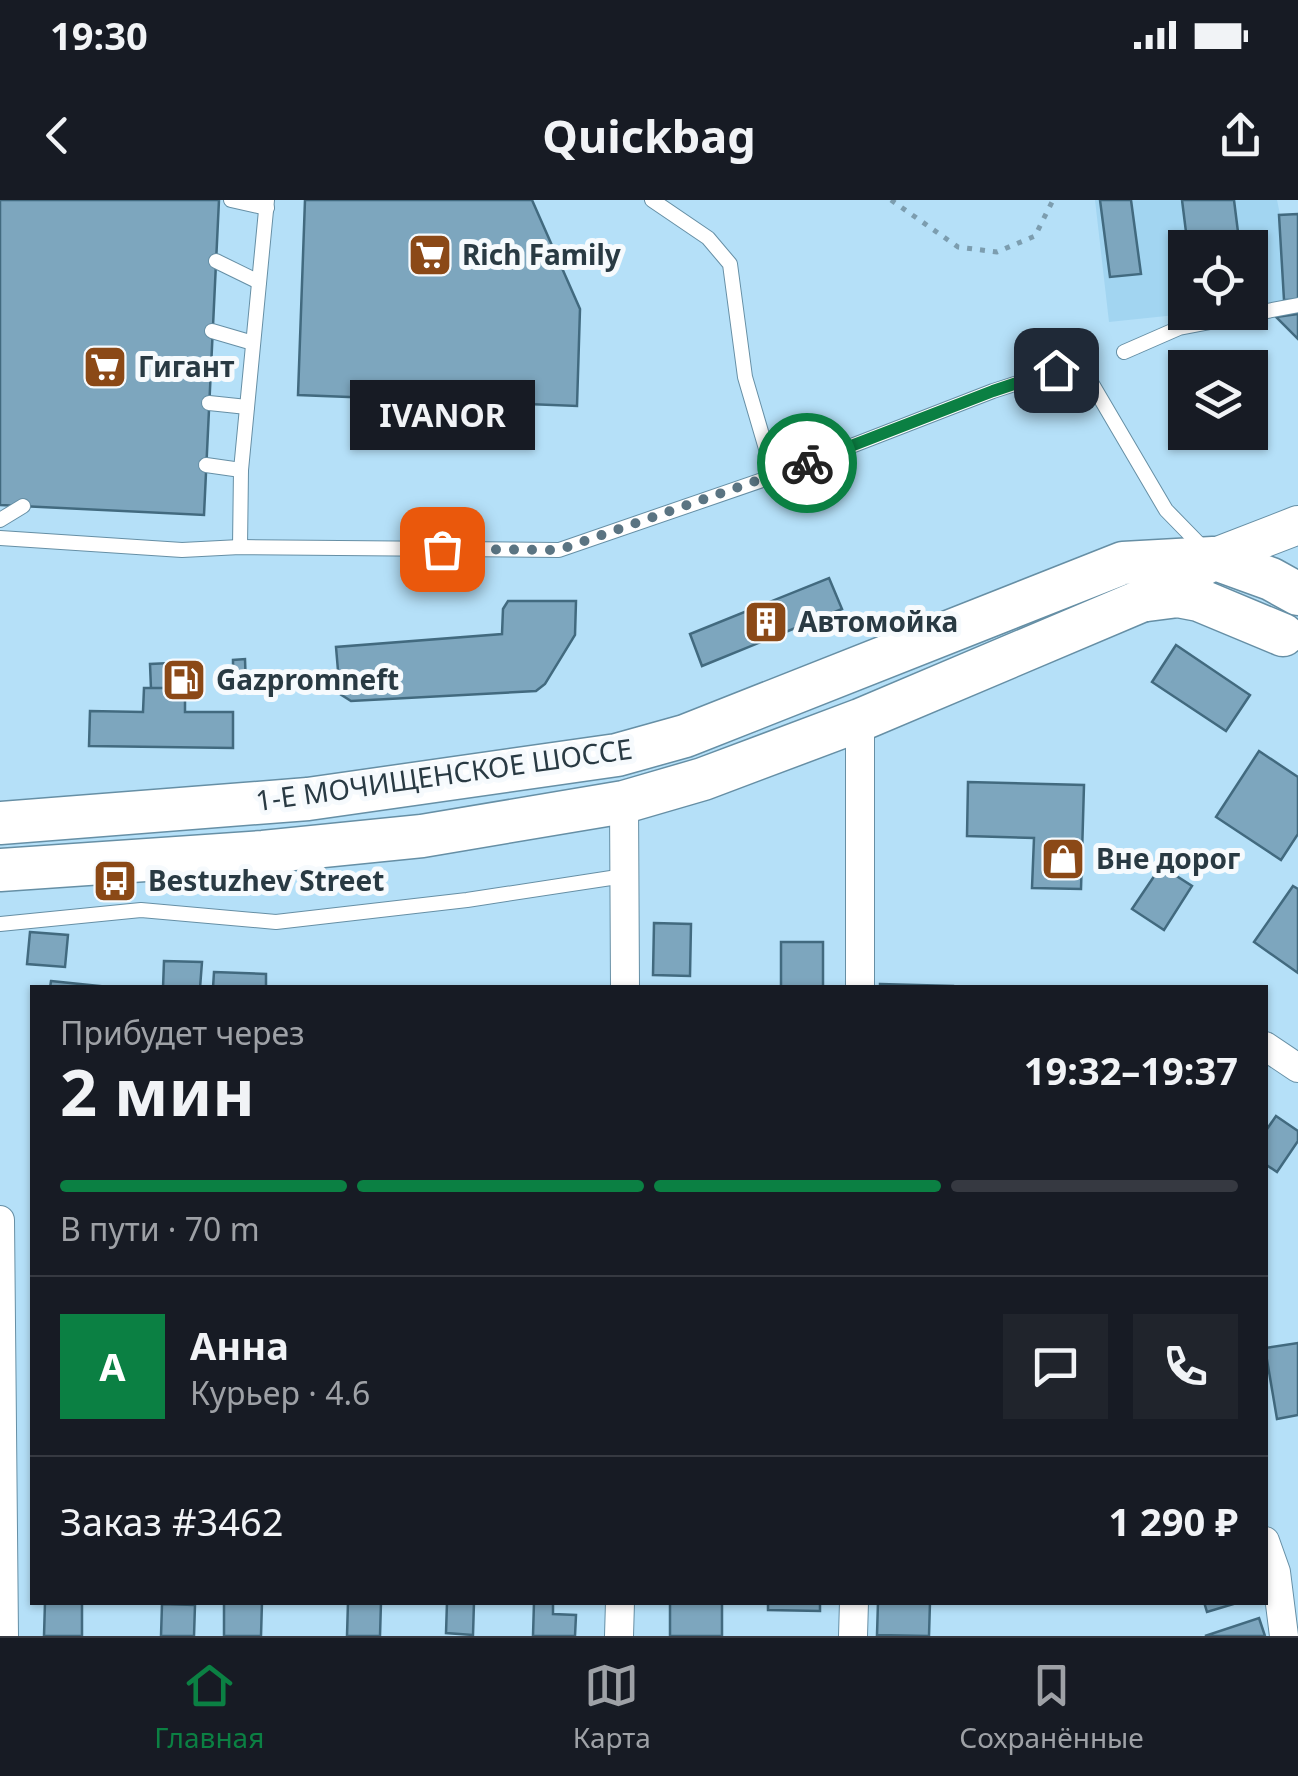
<!DOCTYPE html>
<html lang="ru">
<head>
<meta charset="utf-8">
<style>
  body { margin:0; font-family:"Noto Sans",sans-serif; background:#20242c; color:#f1f3f6; height:100vh; display:flex; flex-direction:column; font-size:38px; white-space:nowrap }
  * { box-sizing:border-box; margin:0 }
  p { font-size:32px; color:#9ea1a6 }
  .icon { flex:none; width:55px; height:55px; fill:none; stroke:currentColor; stroke-width:2; stroke-linecap:round; stroke-linejoin:round }
  .map { position:relative; flex:1; overflow:hidden }
  .sheet { position:absolute; left:30px; top:785px; width:1238px; height:620px; display:flex; flex-direction:column; background:#171b24; border-radius:0px; box-shadow:0 2px 8px #0004 }
  .sheet>* { flex:none }
  .controls { position:absolute; left:1168px; top:30px; display:grid; gap:20px }
  .controls a { display:grid; place-items:center; width:100px; height:100px; border-radius:0px; background:#171b24; box-shadow:0 2px 8px #0004; font-size:50px }
  .pin { position:absolute; display:grid; place-items:center; width:85px; height:85px; color:#fff; margin:-42px; border-radius:20px; box-shadow:0 5px 15px #0006 }
  .courier { position:absolute; display:grid; place-items:center; width:100px; height:100px; margin:-50px; border:8px solid #0b8043; border-radius:50%; background:#fff; color:#222; box-shadow:0 2px 12px #0007 }
  .bubble { position:absolute; height:70px; border-radius:0px; background:#171b24; box-shadow:0 2px 8px #0004; font-size:32px; font-weight:700; line-height:70px; text-align:center }
  .summary em { font-style:normal; font-weight:700 }
  .summary div { display:flex; flex-direction:column-reverse }
  .summary { display:flex; align-items:center; justify-content:space-between; height:170px; padding:0 30px }
  h1 { font-size:65px; font-weight:700; line-height:75px }
  .bar { display:grid; grid-template-columns:repeat(4,1fr); gap:15px 10px; align-content:center; height:120px; padding:0 30px }
  .bar i { height:12px; border-radius:8px; background:#363941 }
  .bar .current { background:#0b8043 }
  .bar p { grid-column:span 4 }
  .line { display:flex; align-items:center; gap:25px; padding:0 30px; border-top:2px solid #363941 }
  .line div { flex:1 }
  .round { display:grid; place-items:center; flex:none; width:105px; height:105px; border-radius:0px; background:#20242c }
  .status { display:flex; justify-content:space-between; align-items:center; height:70px; padding:0 50px; background:#171b24; direction:ltr }
  .status svg { height:28px; fill:currentColor }
  header { display:flex; justify-content:space-between; align-items:center; height:130px; padding:0 30px; background:#171b24; font-size:45px; font-weight:700 }
  .dock { display:flex; justify-content:space-around; align-items:center; height:140px; border-top:2px solid #363941; background:#171b24; font-size:28px; color:#9ea1a6 }
  .dock a { display:grid; justify-items:center; gap:5px }
  .dock .current { color:#0b8043 }
  .map>svg:first-child { display:block }
  .built { fill:#a2d5f1 }
  .building { fill:#7da6be; stroke:#426a7f; stroke-width:2.5 }
  .lines { fill:none; stroke-linecap:round; stroke-linejoin:round }
  .lane-casing { stroke:#668fa5; stroke-width:16 }
  .street-casing { stroke:#668fa5; stroke-width:30 }
  .secondary-casing { stroke:#668fa5; stroke-width:40 }
  .primary-casing { stroke:#668fa5; stroke-width:45 }
  .path { stroke:#7c9daf; stroke-width:5; stroke-dasharray:5 8; stroke-linecap:butt }
  .lane { stroke:#fff; stroke-width:14 }
  .street { stroke:#fff; stroke-width:28 }
  .secondary { stroke:#fff; stroke-width:38 }
  .primary { stroke:#fff; stroke-width:42 }
  .done { stroke:#5a7482; stroke-width:10; stroke-dasharray:0 18 }
  .route { stroke:#0b8043; stroke-width:12 }
  .labels { text-anchor:middle; stroke-width:10; stroke-linejoin:round; paint-order:stroke }
  .poi-label { font-size:28px; font-weight:bold; fill:#293a43; stroke:#f6fafd; text-anchor:start }
  .street-label { font-size:28px; fill:#293a43; stroke:#f6fafd }
</style>
</head>
<body>
<div class="status"><b>19:30</b><svg viewBox="0 0 49 12"><path d="M0 12V9h3v3zM5 12V6h3v6zM10 12V3h3v9zM15 12V0h3v12zM26 1h20v11H26zM47 4h2v5h-2z"/></svg></div>
<header><svg class="icon" aria-label="back" viewBox="0 0 24 24"><path d="M15 5l-7 7 7 7"/></svg>Quickbag<svg class="icon" aria-label="share" viewBox="0 0 24 24"><path d="M12 15V3M7 8l5-5 5 5M5 13v7h14v-7"/></svg></header>
<div class="map">
<svg width="1298" height="1436" viewBox="0 0 1298 1436">
  <rect width="100%" height="100%" fill="#b5e0f8"/>
  <polygon class="built" points="1095,0 1277,0 1298,101 1250,106 1250,48 1185,48 1185,112 1195,113 1109,122"/>
  <g class="building">
    <polygon points="0,0 219,0 204,315 0,305"/>
    <polygon points="305,0 532,0 580,109 577,206 298,195"/>
    <polygon points="1100,0 1131,0 1141,74 1110,77"/>
    <polygon points="1182,0 1234,0 1240,48 1188,48"/>
    <polygon points="1298,14 1298,100 1284,100 1279,15"/>
    <polygon points="1298,114 1298,139 1276,117"/>
    <polygon points="829,378 842,409 702,466 690,434"/>
    <polygon points="508,401 576,401 575,435 545,484 536,491 351,501 340,494 336,447 502,434 503,409"/>
    <polygon points="1176,445 1250,495 1226,531 1152,482"/>
    <polygon points="245,459 246,488 233,488 233,460"/>
    <polygon points="193,462 193,487 151,489 150,464"/>
    <polygon points="144,488 185,488 185,512 233,512 233,548 89,546 90,511 143,512"/>
    <polygon points="1259,551 1298,577 1298,634 1281,660 1216,617"/>
    <polygon points="968,582 1084,585 1081,689 1032,688 1034,638 967,636"/>
    <polygon points="1161,666 1192,686 1164,730 1132,709"/>
    <polygon points="1293,686 1298,689 1298,773 1254,742"/>
    <polygon points="654,723 691,724 690,776 653,775"/>
    <polygon points="30,732 68,735 65,767 27,764"/>
    <rect x="781" y="742" width="42" height="46"/>
    <polygon points="164,761 202,762 200,788 163,788"/>
    <polygon points="214,772 266,774 266,788 213,788"/>
    <polygon points="51,781 108,787 108,788 50,788"/>
    <polygon points="880,784 953,786 953,788 880,788"/>
    <polygon points="1276,916 1298,931 1298,941 1277,972 1265,964 1265,932"/>
    <polygon points="1298,1143 1298,1215 1277,1219 1265,1148"/>
    <polygon points="45,1402 82,1402 82,1436 44,1436"/>
    <polygon points="224,1402 262,1402 261,1436 224,1436"/>
    <polygon points="348,1402 381,1402 380,1436 347,1436"/>
    <polygon points="447,1402 474,1402 473,1435 446,1433"/>
    <polygon points="534,1402 553,1402 553,1414 576,1415 575,1436 533,1436"/>
    <rect x="670" y="1402" width="52" height="34"/>
    <polygon points="768,1402 820,1402 820,1411 768,1410"/>
    <polygon points="878,1402 930,1402 929,1436 877,1435"/>
    <polygon points="1204,1402 1240,1402 1207,1412"/>
    <polygon points="162,1404 195,1405 194,1436 161,1436"/>
    <polygon points="1259,1418 1265,1436 1205,1436"/>
  </g>
  <g class="lines">
    <defs>
      <g id="lane">
        <polyline points="231,0 267,8"/>
        <polyline points="652,0 708,38 730,64 745,177 774,276"/>
        <polyline points="216,61 259,82"/>
        <polyline points="212,131 253,143"/>
        <polyline points="1124,152 1179,128 1298,105"/>
        <polyline points="209,203 247,207"/>
        <polyline points="206,265 241,270"/>
        <polyline points="0,320 23,306"/>
        <polyline points="0,338 182,350 240,347 559,350 774,276 993,191 1057,170 1085,172 1166,310 1206,351"/>
        <polyline points="240,347 241,270 267,0"/>
        <polyline points="0,724 141,710 276,722 467,700 624,676"/>
      </g>
      <g id="street">
        <polyline points="860,520 860,788"/>
        <polyline points="624,602 625,788"/>
        <polyline points="1265,846 1298,868"/>
        <polyline points="0,1020 4,1436"/>
        <polyline points="1265,1341 1276,1372 1284,1436"/>
        <polyline points="619,1436 620,1402"/>
        <polyline points="853,1436 854,1402"/>
      </g>
      <polyline id="secondary" points="1213,358 1298,325"/>
      <g id="primary">
        <polyline points="1147,400 1178,396 1199,400 1283,435"/>
        <polyline points="0,623 308,599 617,555 685,536 1123,363 1213,358 1271,379 1298,394"/>
        <polyline points="0,670 263,652 422,636 624,602 703,579 860,520 1141,401 1209,361"/>
      </g>
    </defs>
    <use href="#lane" class="lane-casing"/>
    <use href="#street" class="street-casing"/>
    <use href="#secondary" class="secondary-casing"/>
    <use href="#primary" class="primary-casing"/>
    <polyline class="path" points="891,0 958,47 997,52 1035,36 1053,0"/>
    <use href="#lane" class="lane"/>
    <use href="#street" class="street"/>
    <use href="#secondary" class="secondary"/>
    <use href="#primary" class="primary"/>
  </g>
  <g class="lines">
    <polyline class="done" points="442,349 559,350 807,263"/>
    <polyline class="route" points="807,263 993,191 1056,170"/>
  </g>
  <defs>
    <symbol id="supermarket-square" viewBox="-11 -11 22 22"><rect x="-9" y="-9" width="18" height="18" rx="4" fill="#8b4917" stroke="#f6fafd"/><path d="M-6-5.5h2.5l.6 2H6L4.5 2H-2.5L-4.4-4H-6ZM-1.5 3.2a1.3 1.3 0 1 0 .1 0ZM3 3.2a1.3 1.3 0 1 0 .1 0Z" fill="#fff"/></symbol>
    <symbol id="building-square" viewBox="-11 -11 22 22"><rect x="-9" y="-9" width="18" height="18" rx="4" fill="#8b4917" stroke="#f6fafd"/><path d="M-4-6H4V6H1V3H-1V6H-4ZM-2.5-4.3h1.7v1.8h-1.7ZM.8-4.3h1.7v1.8H.8ZM-2.5-1h1.7V.8h-1.7ZM.8-1h1.7V.8H.8Z" fill="#fff"/></symbol>
    <symbol id="fuel-square" viewBox="-11 -11 22 22"><rect x="-9" y="-9" width="18" height="18" rx="4" fill="#8b4917" stroke="#f6fafd"/><path d="M-5.5-6h7V0h2V4h1.3V-2.5L3-4.5l.8-.8L6-3V5H2.5V1h-1V6h-7ZM-4.2-4.7v3.2H.2V-4.7Z" fill="#fff"/></symbol>
    <symbol id="shop-square" viewBox="-11 -11 22 22"><rect x="-9" y="-9" width="18" height="18" rx="4" fill="#8b4917" stroke="#f6fafd"/><path d="M-5-2.5h2.3a2.7 3.5 0 0 1 5.4 0H5L5.5 6h-11ZM-1.5-2.5h3a1.5 2.3 0 0 0-3 0Z" fill="#fff"/></symbol>
    <symbol id="bus-square" viewBox="-11 -11 22 22"><rect x="-9" y="-9" width="18" height="18" rx="4" fill="#8b4917" stroke="#f6fafd"/><path d="M-5-6H5V4H4V6H2V4H-2V6H-4V4H-5ZM-3.5-4V0h7V-4ZM-3.5 1.2v1.5H-2V1.2ZM2 1.2v1.5H3.5V1.2Z" fill="#fff"/></symbol>
  </defs>
  <g fill-rule="evenodd">
    <use href="#supermarket-square" x="405" y="30" width="50" height="50"/>
    <use href="#supermarket-square" x="80" y="142" width="50" height="50"/>
    <use href="#building-square" x="741" y="397" width="50" height="50"/>
    <use href="#fuel-square" x="159" y="455" width="50" height="50"/>
    <use href="#shop-square" x="1038" y="634" width="50" height="50"/>
    <use href="#bus-square" x="90" y="656" width="50" height="50"/>
  </g>
  <g class="labels">
    <g class="poi-label">
      <text x="462" y="65">Rich Family</text>
      <text x="138" y="177">Гигант</text>
      <text x="798" y="432">Автомойка</text>
      <text x="216" y="490">Gazpromneft</text>
      <text x="1096" y="669">Вне дорог</text>
      <text x="148" y="691">Bestuzhev Street</text>
    </g>
    <g class="street-label">
      <text transform="translate(444 575) rotate(-8)" y="10">1-Е МОЧИЩЕНСКОЕ ШОССЕ</text>
    </g>
  </g>
</svg>
<div class="controls">
<a><svg class="icon" aria-label="locate" viewBox="0 0 24 24"><circle cx="12" cy="12" r="6"/><path d="M12 2v4M12 18v4M2 12h4M18 12h4"/></svg></a>
<a><svg class="icon" aria-label="layers" viewBox="0 0 24 24"><path d="M12 4l9 5-9 5-9-5zM3 14l9 5 9-5"/></svg></a>
</div>
<div class="pin" style="left:442px;top:349px;background:#ea580c"><svg class="icon" aria-label="bag" viewBox="0 0 24 24"><path d="M5 8h14l-1 12H6zM9 8a3 3 0 0 1 6 0"/></svg></div>
<div class="pin" style="left:1056px;top:170px;background:#1f2937"><svg class="icon" aria-label="home" viewBox="0 0 24 24"><path d="M3 11l9-7 9 7M6 9v11h12V9"/></svg></div>
<div class="courier" style="left:807px;top:263px"><svg class="icon" aria-label="bike" viewBox="0 0 24 24"><circle cx="6" cy="16" r="4"/><circle cx="18" cy="16" r="4"/><path d="M6 16l4-8h5l3 8M10 8l3 8H6M13 5h3"/></svg></div>
<div class="bubble" style="left:350px;top:180px;width:185px">IVANOR</div>
<section class="sheet">
<div class="summary"><div><h1>2 мин</h1><p>Прибудет через</p></div><em>19:32–19:37</em></div>
<div class="bar"><i class="current"></i><i class="current"></i><i class="current"></i><i></i><p>В пути · 70 m</p></div>
<div class="line" style="height:180px"><b class="round" style="background:#0b8043;color:#fff">А</b><div><b>Анна</b><p>Курьер · 4.6</p></div><a class="round"><svg class="icon" aria-label="chat" viewBox="0 0 24 24"><path d="M4 5h16v11H9l-5 4z"/></svg></a><a class="round"><svg class="icon" aria-label="phone" viewBox="0 0 24 24"><path d="M5 4h4l2 5-3 2q2 4 5 5l2-3 5 2v4C11 20 4 13 5 4z"/></svg></a></div>
<div class="line" style="height:130px"><div>Заказ #3462</div><b>1 290 ₽</b></div>
</section>
</div>
<nav class="dock">
<a class="current"><svg class="icon" aria-label="home" viewBox="0 0 24 24"><path d="M3 11l9-7 9 7M6 9v11h12V9"/></svg>Главная</a>
<a><svg class="icon" aria-label="map" viewBox="0 0 24 24"><path d="M3 6l6-2 6 2 6-2v14l-6 2-6-2-6 2zM9 4v14M15 6v14"/></svg>Карта</a>
<a><svg class="icon" aria-label="saved" viewBox="0 0 24 24"><path d="M7 4h10v16l-5-4-5 4z"/></svg>Сохранённые</a>
</nav>
</body>
</html>
